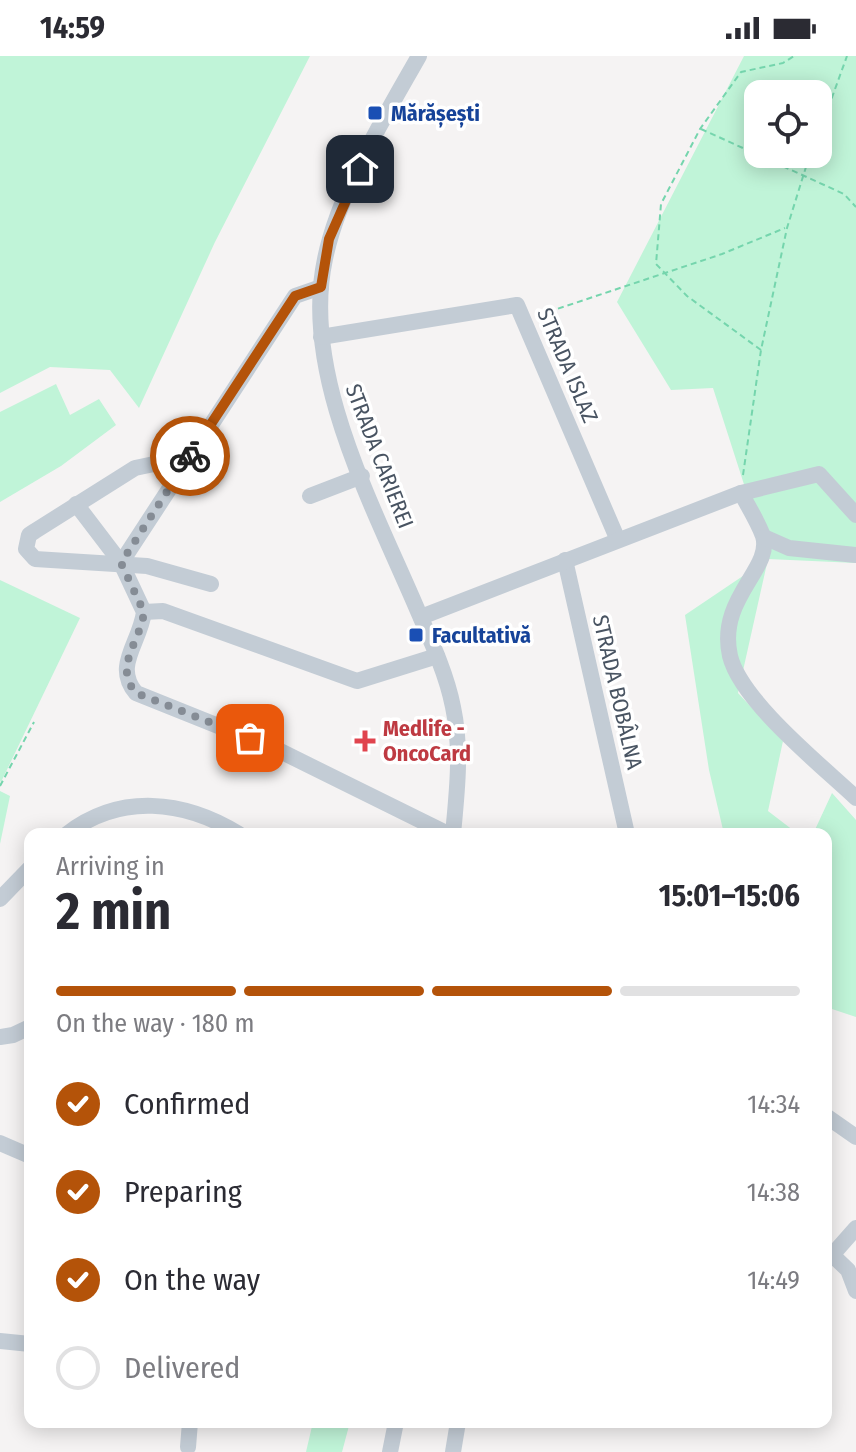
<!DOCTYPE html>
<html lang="en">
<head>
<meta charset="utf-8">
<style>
  body { margin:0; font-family:"Fira Sans Condensed",sans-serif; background:#f7f7f7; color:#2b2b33; height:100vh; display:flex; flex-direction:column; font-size:30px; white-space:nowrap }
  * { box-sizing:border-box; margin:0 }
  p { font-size:26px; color:#7c7c81 }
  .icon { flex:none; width:44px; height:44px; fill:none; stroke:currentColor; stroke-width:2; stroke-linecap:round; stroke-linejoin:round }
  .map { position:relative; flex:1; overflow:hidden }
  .details { position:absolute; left:24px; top:772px; width:808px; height:600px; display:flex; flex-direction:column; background:#fff; border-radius:16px; box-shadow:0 4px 20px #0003 }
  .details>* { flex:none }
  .fabs { position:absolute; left:744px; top:24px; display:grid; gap:16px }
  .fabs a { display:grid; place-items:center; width:88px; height:88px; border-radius:16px; background:#fff; box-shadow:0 4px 20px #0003; font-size:40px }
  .pin { position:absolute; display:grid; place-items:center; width:68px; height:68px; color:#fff; margin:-34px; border-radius:16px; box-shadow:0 4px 12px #0006 }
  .courier { position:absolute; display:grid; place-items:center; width:80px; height:80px; margin:-40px; border:6px solid #b45309; border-radius:50%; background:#fff; color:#222; box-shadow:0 2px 10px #0007 }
  .summary em { font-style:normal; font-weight:700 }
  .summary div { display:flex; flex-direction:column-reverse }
  .summary { display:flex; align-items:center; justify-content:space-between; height:136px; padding:0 32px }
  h1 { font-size:52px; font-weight:700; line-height:60px }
  .bar { display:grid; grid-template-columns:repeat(4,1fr); gap:12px 8px; align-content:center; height:96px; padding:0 32px }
  .bar i { height:10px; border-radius:6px; background:#e1e1e2 }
  .bar .current { background:#b45309 }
  .bar p { grid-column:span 4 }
  ol { padding:0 32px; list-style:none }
  li { display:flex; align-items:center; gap:24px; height:88px }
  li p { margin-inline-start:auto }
  li .icon { padding:8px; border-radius:50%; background:#b45309; color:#fff; stroke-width:4 }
  li:last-child { color:#7c7c81 }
  li i { width:44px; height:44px; border:4px solid #e1e1e2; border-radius:50% }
  .status { display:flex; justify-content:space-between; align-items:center; height:56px; padding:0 40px; background:#fff; direction:ltr }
  .status svg { height:22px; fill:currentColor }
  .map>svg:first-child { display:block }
  .green { fill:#c0f4d8; fill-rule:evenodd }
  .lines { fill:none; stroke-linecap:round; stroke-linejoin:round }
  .path { stroke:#75d5ad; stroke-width:2; stroke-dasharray:6 4; stroke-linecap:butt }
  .minor { stroke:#c3ccd5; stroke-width:16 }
  .done { stroke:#858c95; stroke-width:8; stroke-dasharray:0 14.4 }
  .route { stroke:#b45309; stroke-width:10 }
  .transit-dot { fill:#1a4fb4; stroke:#fff; stroke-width:3 }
  .health-dot { fill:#e0444e; stroke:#fff; stroke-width:3 }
  .labels { text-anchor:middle; stroke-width:7; stroke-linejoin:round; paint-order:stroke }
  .transit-label { font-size:22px; font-weight:bold; fill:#164399; stroke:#fff; text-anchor:start }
  .street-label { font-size:22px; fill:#495462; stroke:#fff }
  .health-label { font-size:22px; font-weight:bold; fill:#be3a42; stroke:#fff; text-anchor:start }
</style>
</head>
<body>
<div class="status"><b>14:59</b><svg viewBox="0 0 49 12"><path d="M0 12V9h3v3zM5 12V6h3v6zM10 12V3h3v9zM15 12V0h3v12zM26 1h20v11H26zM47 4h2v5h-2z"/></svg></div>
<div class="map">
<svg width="856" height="1396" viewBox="0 0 856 1396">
  <rect width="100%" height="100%" fill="#f5f3f3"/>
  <g class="green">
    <polygon points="0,0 310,0 215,186 139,352 110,314 50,311 0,337"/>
    <path d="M744,0H856V507L768,503L738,637L783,685L768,755L798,778H724L709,714L685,559L768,503L713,332L671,334L617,246ZM758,38H818V98H758Z"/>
    <polygon points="56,328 70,359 99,343 116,369 61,410 0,446 0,356"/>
    <polygon points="0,524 80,562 1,726 0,725"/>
    <polygon points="0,735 10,740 0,788"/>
    <polygon points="832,737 856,764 856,961 826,951 826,778 813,778"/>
    <polygon points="313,1366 350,1366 342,1396 306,1396"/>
  </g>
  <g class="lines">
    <g class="path">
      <polyline points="701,73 844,138 856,151"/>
      <polyline points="818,80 847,0"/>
      <polyline points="539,259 722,198 785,172"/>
      <polyline points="761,294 687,240 656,208 661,148 700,73 741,16 783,7 794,0"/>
      <polyline points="743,419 761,294 787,172 810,98"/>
      <polyline points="0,730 34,666"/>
    </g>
    <g class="minor">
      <path d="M419,0C385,60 339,135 325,203C300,319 376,455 420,560C433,589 447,620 453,651C462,693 457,736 453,778"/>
      <path d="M321,231L295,240L121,507L144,556C140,587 113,610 136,637L278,694L448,778"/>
      <polyline points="321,281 517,249 617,482"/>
      <polyline points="180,415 154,408 135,412 35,475 29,479 26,493 35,503 147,510 211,528"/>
      <path d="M741,437C748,450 758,466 763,480C773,513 717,542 730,600C741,645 821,709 856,742"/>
      <polyline points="310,440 362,420"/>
      <polyline points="76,448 121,507"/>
      <polyline points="764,481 789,492 856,499"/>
      <polyline points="565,504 627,778"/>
      <polyline points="144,556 163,555 357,625 437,600"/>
      <polyline points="421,561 741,437 819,418 856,459"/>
      <path d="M67,778C120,737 184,744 239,778"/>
      <polyline points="0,843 30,812"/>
      <polyline points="0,981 13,979 30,971"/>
      <polyline points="826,1060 856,1081"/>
      <polyline points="0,1087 30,1100"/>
      <polyline points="826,1193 848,1214 856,1235"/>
      <polyline points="833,1198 856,1172"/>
      <polyline points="0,1285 30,1288"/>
      <polyline points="188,1391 190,1366"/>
      <polyline points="390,1396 396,1366"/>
      <polyline points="453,1396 458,1366"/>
    </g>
  </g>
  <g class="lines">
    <path class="done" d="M190,400L121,507L144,556C140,587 113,610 136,637L250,682"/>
    <polyline class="route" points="190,400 295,240 321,231 329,183 360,113"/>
  </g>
  <g class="transit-dot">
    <rect x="367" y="49" width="16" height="16" rx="4"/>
    <rect x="408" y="571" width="16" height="16" rx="4"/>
  </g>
  <path class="health-dot" d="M361 673h8v8h8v8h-8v8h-8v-8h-8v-8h8z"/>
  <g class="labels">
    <g class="transit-label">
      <text x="391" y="65">Mărășești</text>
      <text x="432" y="587">Facultativă</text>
    </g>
    <g class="street-label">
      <text transform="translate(568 309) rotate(67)" y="8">STRADA ISLAZ</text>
      <text transform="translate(380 400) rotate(69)" y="8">STRADA CARIEREI</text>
      <text transform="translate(618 636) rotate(77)" y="8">STRADA BOBÂLNA</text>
    </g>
    <g class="health-label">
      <text x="383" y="680">Medlife -<tspan x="383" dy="25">OncoCard</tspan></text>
    </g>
  </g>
</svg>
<div class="fabs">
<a><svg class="icon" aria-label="locate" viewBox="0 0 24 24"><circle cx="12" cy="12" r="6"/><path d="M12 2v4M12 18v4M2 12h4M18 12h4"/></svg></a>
</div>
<div class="pin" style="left:250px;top:682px;background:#ea580c"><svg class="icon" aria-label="bag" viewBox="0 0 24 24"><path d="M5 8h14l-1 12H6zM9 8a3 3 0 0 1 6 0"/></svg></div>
<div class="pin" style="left:360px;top:113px;background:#1f2937"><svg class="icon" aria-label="home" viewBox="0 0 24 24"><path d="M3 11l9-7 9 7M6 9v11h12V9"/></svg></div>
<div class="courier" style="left:190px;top:400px"><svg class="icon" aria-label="bike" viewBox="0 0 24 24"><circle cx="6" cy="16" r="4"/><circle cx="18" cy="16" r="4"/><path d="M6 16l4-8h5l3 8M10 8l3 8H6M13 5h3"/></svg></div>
<section class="details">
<div class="summary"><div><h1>2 min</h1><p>Arriving in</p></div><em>15:01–15:06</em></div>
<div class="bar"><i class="current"></i><i class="current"></i><i class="current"></i><i></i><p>On the way · 180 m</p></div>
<ol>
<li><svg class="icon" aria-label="check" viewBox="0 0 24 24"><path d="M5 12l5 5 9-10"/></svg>Confirmed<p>14:34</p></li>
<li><svg class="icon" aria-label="check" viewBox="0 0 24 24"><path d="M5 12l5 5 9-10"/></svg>Preparing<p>14:38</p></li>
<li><svg class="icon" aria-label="check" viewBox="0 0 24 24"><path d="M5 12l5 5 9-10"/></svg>On the way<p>14:49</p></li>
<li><i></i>Delivered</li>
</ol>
</section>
</div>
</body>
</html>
